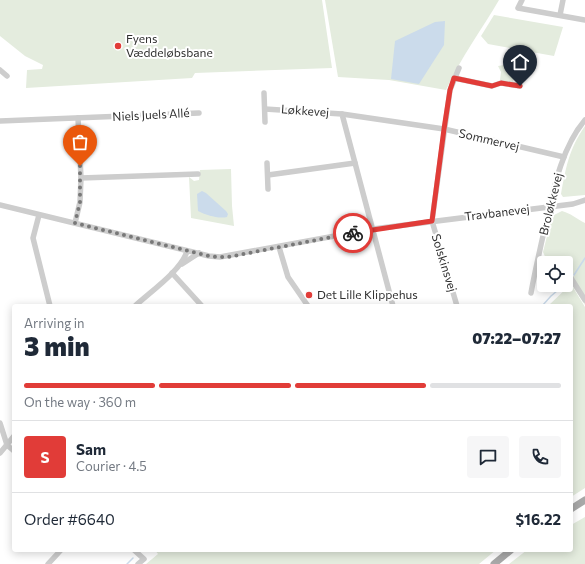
<!DOCTYPE html>
<html lang="en">
<head>
<meta charset="utf-8">
<style>
  body { margin:0; font-family:Commissioner,sans-serif; background:#f6f6f7; color:#1f2937; height:100vh; display:flex; flex-direction:column; font-size:15px; white-space:nowrap }
  * { box-sizing:border-box; margin:0 }
  p { font-size:13px; color:#747a83 }
  .icon { flex:none; width:22px; height:22px; fill:none; stroke:currentColor; stroke-width:2; stroke-linecap:round; stroke-linejoin:round }
  .map { position:relative; flex:1; overflow:hidden }
  .details { position:absolute; left:12px; top:304px; width:561px; height:248px; display:flex; flex-direction:column; background:#fff; border-radius:4px; box-shadow:0 2px 10px #0003 }
  .details>* { flex:none }
  .buttons { position:absolute; left:537px; top:256px; display:grid; gap:8px }
  .buttons a { display:grid; place-items:center; width:36px; height:36px; border-radius:4px; background:#fff; box-shadow:0 2px 10px #0003; font-size:20px }
  .pin { position:absolute; display:grid; place-items:center; width:34px; height:34px; color:#fff; margin:-41px -17px; border-radius:50% 50% 50% 0; rotate:-45deg; box-shadow:0 0 4px #0007 }
  .pin .icon { rotate:45deg }
  .courier { position:absolute; display:grid; place-items:center; width:40px; height:40px; margin:-20px; border:3px solid #e13c38; border-radius:50%; background:#fff; color:#222; box-shadow:0 1px 5px #0007 }
  .summary em { font-style:normal; font-weight:800 }
  .summary div { display:flex; flex-direction:column-reverse }
  .summary { display:flex; align-items:center; justify-content:space-between; height:68px; padding:0 12px }
  h1 { font-size:26px; font-weight:800; line-height:30px }
  .bar { display:grid; grid-template-columns:repeat(4,1fr); gap:6px 4px; align-content:center; height:48px; padding:0 12px }
  .bar i { height:5px; border-radius:3px; background:#e0e1e3 }
  .bar .selected { background:#e13c38 }
  .bar p { grid-column:span 4 }
  .line { display:flex; align-items:center; gap:10px; padding:0 12px; border-top:1px solid #e0e1e3 }
  .line div { flex:1 }
  .round { display:grid; place-items:center; flex:none; width:42px; height:42px; border-radius:4px; background:#f6f6f7 }
  .map>svg:first-child { display:block }
  .green { fill:#e4ecde }
  .water { fill:#cbdbeb }
  .lines { fill:none; stroke-linecap:round; stroke-linejoin:round }
  .stream { stroke:#cbdbeb; stroke-width:1.5 }
  .minor { stroke:#cdcdcd; stroke-width:5.5 }
  .major { stroke:#a8a8a8; stroke-width:7 }
  .done { stroke:#787878; stroke-width:4; stroke-dasharray:0 7.2 }
  .route { stroke:#e13c38; stroke-width:5 }
  .poi-dot { fill:#e13c38; stroke:#fff; stroke-width:1.5 }
  .labels { text-anchor:middle; stroke-width:4; stroke-linejoin:round; paint-order:stroke }
  .poi-label { font-size:12px; fill:#303030; stroke:#fff; text-anchor:start }
  .street-label { font-size:12px; fill:#303030; stroke:#fff }
</style>
</head>
<body>
<div class="map">
<svg width="585" height="564" viewBox="0 0 585 564">
  <rect width="100%" height="100%" fill="#fff"/>
  <g class="green">
    <polygon points="0,0 322,0 332,68 195,73 192,78 26,88 27,70 42,69 43,65 25,56 0,36"/>
    <path d="M325,0H499C482,29 460,59 446,90L389,80L338,77Z"/>
    <polygon points="494,15 563,27 554,56 488,44 481,36"/>
    <polygon points="516,63 513,83 500,80 501,72 498,66"/>
    <path d="M585,126V195L563,197L561,194C566,167 569,149 585,126Z"/>
    <polygon points="231,169 232,206 234,226 191,218 189,177 194,181 199,180 200,170"/>
    <path d="M562,211C570,213 577,219 585,223V305L570,282L574,275L566,269V263H552L547,261L543,252L552,216Z"/>
    <polygon points="571,284 585,307 585,488 571,497 571,306 548,306"/>
    <polygon points="585,517 585,564 509,564 527,550 571,550 571,525"/>
    <polygon points="155,550 496,550 479,564 146,564 158,554"/>
  </g>
  <g class="water">
    <polygon points="445,21 444,45 419,84 391,79 395,41 435,22"/>
    <path d="M202,191L206,193L226,211L228,214L227,217C218,219 206,215 198,211L197,194Z"/>
  </g>
  <g class="lines">
    <g class="stream">
      <polyline points="574,275 585,258"/>
      <polyline points="542,306 551,296 564,285"/>
      <polyline points="141,551 142,550"/>
      <polyline points="127,564 133,558"/>
    </g>
    <g class="minor">
      <polyline points="522,0 518,8 585,20"/>
      <polyline points="560,15 563,0"/>
      <polyline points="0,70 7,76"/>
      <polyline points="454,78 492,86 501,83 520,86"/>
      <polyline points="264,93 265,122"/>
      <polyline points="265,109 342,114 393,306"/>
      <polyline points="342,114 444,129 564,157"/>
      <polyline points="0,121 199,113"/>
      <polyline points="267,163 268,189"/>
      <polyline points="268,175 355,163"/>
      <polyline points="81,178 198,174"/>
      <polyline points="0,205 209,256 220,257 373,229 573,204 585,200"/>
      <polyline points="39,215 33,238 50,306"/>
      <polyline points="75,223 80,202 81,178 78,118"/>
      <polyline points="279,247 288,277 308,306"/>
      <polyline points="182,264 199,253"/>
      <polyline points="172,273 202,306"/>
      <polyline points="566,274 571,278 585,300"/>
      <path d="M531,293C535,271 540,249 545,227C553,192 561,148 585,120"/>
      <path d="M135,306C150,292 182,270 187,251"/>
      <polyline points="457,306 432,221 450,90 459,68"/>
      <polyline points="0,423 7,445 14,451"/>
      <polyline points="0,453 14,436"/>
      <polyline points="134,550 144,559 138,564"/>
      <polyline points="48,564 61,550"/>
    </g>
    <g class="major">
      <polyline points="571,509 585,500"/>
      <polyline points="494,564 511,550"/>
    </g>
  </g>
  <g class="lines">
    <polyline class="done" points="80,166 80,202 75,223 209,256 216,257 228,257 353,233"/>
    <polyline class="route" points="353,233 432,221 444,129 450,90 454,78 492,86 501,83 520,86"/>
  </g>
  <g class="poi-dot">
    <circle cx="118" cy="46" r="4"/>
    <circle cx="309" cy="295" r="4"/>
  </g>
  <g class="labels">
    <g class="poi-label">
      <text x="126" y="43">Fyens<tspan x="126" dy="14">Væddeløbsbane</tspan></text>
      <text x="317" y="299">Det Lille Klippehus</text>
    </g>
    <g class="street-label">
      <text transform="translate(305 111) rotate(4)" y="4">Løkkevej</text>
      <text transform="translate(151 115) rotate(-3)" y="4">Niels Juels Allé</text>
      <text transform="translate(489 140) rotate(13)" y="4">Sommervej</text>
      <text transform="translate(551 204) rotate(-76)" y="4">Broløkkevej</text>
      <text transform="translate(497 213) rotate(-7)" y="4">Travbanevej</text>
      <text transform="translate(444 263) rotate(73)" y="4">Solskinsvej</text>
    </g>
  </g>
</svg>
<div class="buttons">
<a><svg class="icon" aria-label="locate" viewBox="0 0 24 24"><circle cx="12" cy="12" r="6"/><path d="M12 2v4M12 18v4M2 12h4M18 12h4"/></svg></a>
</div>
<div class="pin" style="left:80px;top:166px;background:#ea580c"><svg class="icon" aria-label="bag" viewBox="0 0 24 24"><path d="M5 8h14l-1 12H6zM9 8a3 3 0 0 1 6 0"/></svg></div>
<div class="pin" style="left:520px;top:86px;background:#1f2937"><svg class="icon" aria-label="home" viewBox="0 0 24 24"><path d="M3 11l9-7 9 7M6 9v11h12V9"/></svg></div>
<div class="courier" style="left:353px;top:233px"><svg class="icon" aria-label="bike" viewBox="0 0 24 24"><circle cx="6" cy="16" r="4"/><circle cx="18" cy="16" r="4"/><path d="M6 16l4-8h5l3 8M10 8l3 8H6M13 5h3"/></svg></div>
<section class="details">
<div class="summary"><div><h1>3 min</h1><p>Arriving in</p></div><em>07:22–07:27</em></div>
<div class="bar"><i class="selected"></i><i class="selected"></i><i class="selected"></i><i></i><p>On the way · 360 m</p></div>
<div class="line" style="height:72px"><b class="round" style="background:#e13c38;color:#fff">S</b><div><b>Sam</b><p>Courier · 4.5</p></div><a class="round"><svg class="icon" aria-label="chat" viewBox="0 0 24 24"><path d="M4 5h16v11H9l-5 4z"/></svg></a><a class="round"><svg class="icon" aria-label="phone" viewBox="0 0 24 24"><path d="M5 4h4l2 5-3 2q2 4 5 5l2-3 5 2v4C11 20 4 13 5 4z"/></svg></a></div>
<div class="line" style="height:52px"><div>Order #6640</div><b>$16.22</b></div>
</section>
</div>
</body>
</html>
